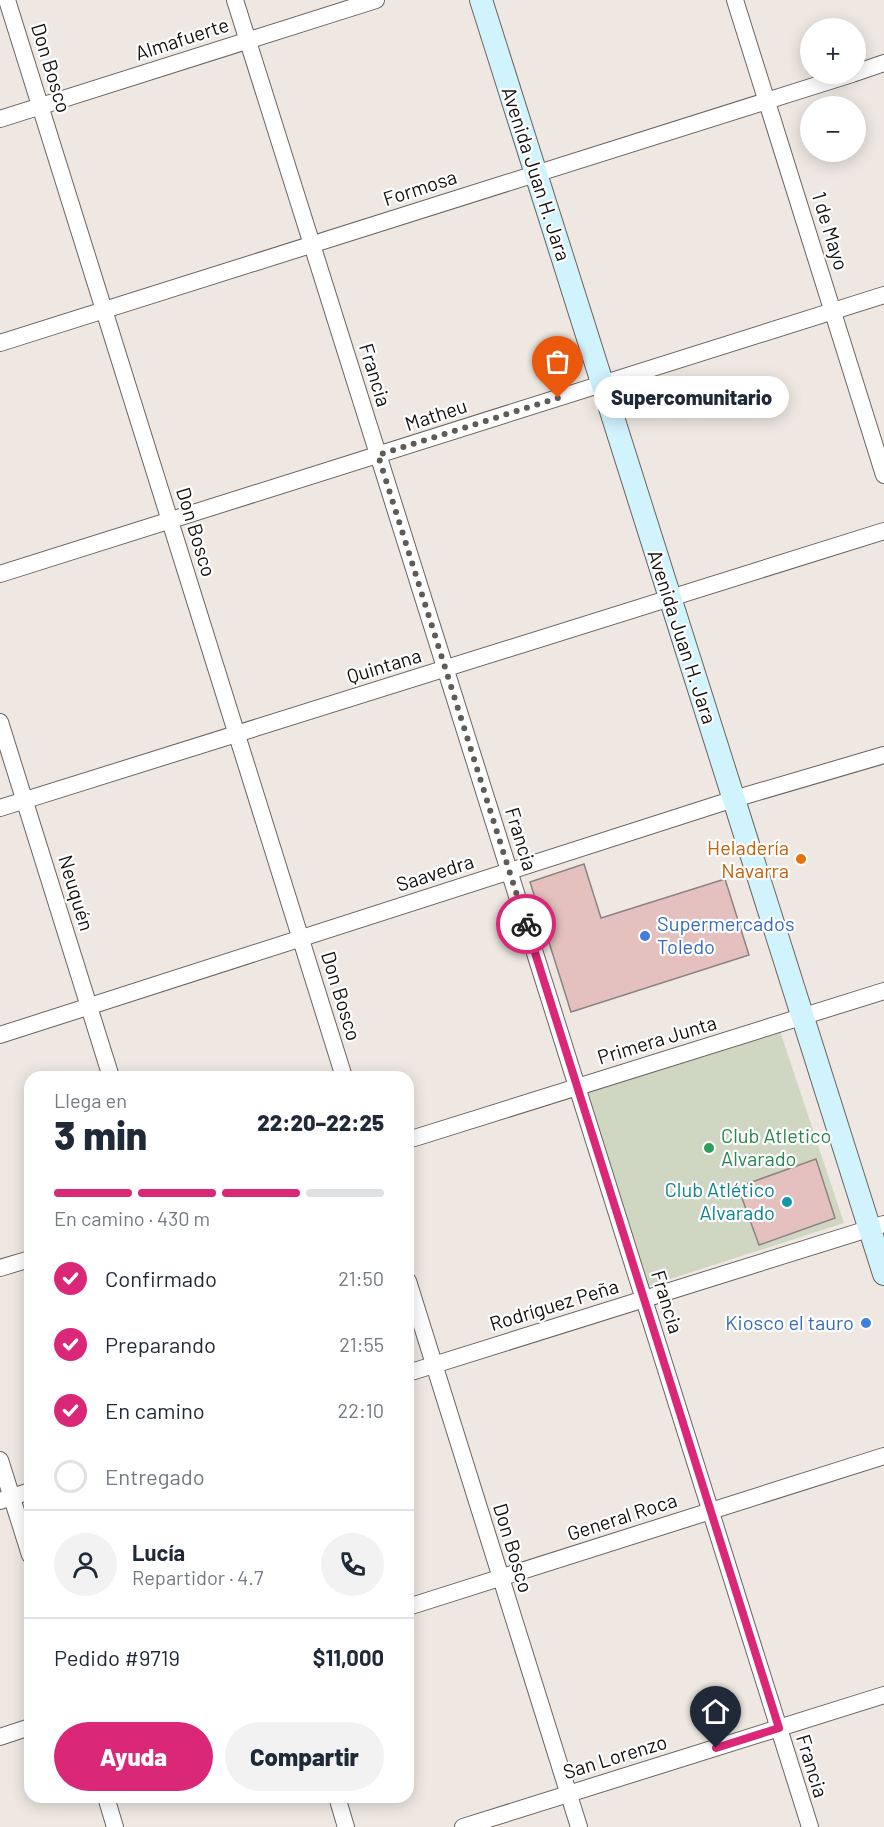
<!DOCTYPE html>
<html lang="es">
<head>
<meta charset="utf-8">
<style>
  body { margin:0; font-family:Barlow,sans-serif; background:#f2f2f3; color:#1f2937; height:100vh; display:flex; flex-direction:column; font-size:22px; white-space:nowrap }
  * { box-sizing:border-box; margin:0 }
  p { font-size:20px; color:#747a83 }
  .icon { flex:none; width:33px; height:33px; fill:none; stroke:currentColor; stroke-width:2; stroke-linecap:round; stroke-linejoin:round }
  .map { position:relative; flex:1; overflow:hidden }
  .panel { position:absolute; left:24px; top:1071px; width:390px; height:732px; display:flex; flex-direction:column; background:#fff; border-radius:18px; box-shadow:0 3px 15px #0003 }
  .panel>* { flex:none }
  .buttons { position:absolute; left:800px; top:18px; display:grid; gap:12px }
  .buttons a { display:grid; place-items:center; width:66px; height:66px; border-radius:50%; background:#fff; box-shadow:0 3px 15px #0003; font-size:30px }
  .pin { position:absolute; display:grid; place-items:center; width:51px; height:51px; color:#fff; margin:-62px -26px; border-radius:50% 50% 50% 0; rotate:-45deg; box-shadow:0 0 6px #0007 }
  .pin .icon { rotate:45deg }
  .courier { position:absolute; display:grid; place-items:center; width:60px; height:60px; margin:-30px; border:4px solid #db2777; border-radius:50%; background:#fff; color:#222; box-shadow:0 2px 8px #0007 }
  .bubble { position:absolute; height:42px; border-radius:21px; background:#fff; box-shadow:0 3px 15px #0003; font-size:20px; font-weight:800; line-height:42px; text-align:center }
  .head em { font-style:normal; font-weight:800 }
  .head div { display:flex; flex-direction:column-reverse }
  .head { display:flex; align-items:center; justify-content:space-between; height:102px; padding:0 30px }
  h1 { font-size:39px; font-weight:800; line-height:45px }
  .bar { display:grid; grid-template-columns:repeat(4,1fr); gap:9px 6px; align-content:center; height:72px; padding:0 30px }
  .bar i { height:8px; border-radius:4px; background:#e0e1e3 }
  .bar .on { background:#db2777 }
  .bar p { grid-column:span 4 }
  .line { display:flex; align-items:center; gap:15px; padding:0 30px; border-top:2px solid #e0e1e3 }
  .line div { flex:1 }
  .round { display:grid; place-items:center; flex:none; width:63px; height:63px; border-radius:32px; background:#f2f2f3 }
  ol { padding:0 30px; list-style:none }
  li { display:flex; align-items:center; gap:18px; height:66px }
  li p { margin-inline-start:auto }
  li .icon { padding:6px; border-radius:50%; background:#db2777; color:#fff; stroke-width:4 }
  li:last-child { color:#747a83 }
  li i { width:33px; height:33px; border:3px solid #e0e1e3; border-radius:50% }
  .button { display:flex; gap:12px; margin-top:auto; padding:12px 30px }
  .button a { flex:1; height:69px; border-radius:36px; background:#db2777; color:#fff; font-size:24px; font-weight:800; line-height:69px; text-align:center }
  .button a+a { background:#f2f2f3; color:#1f2937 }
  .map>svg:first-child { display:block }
  .green { fill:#cfd6c2 }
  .building { fill:#e4c1bf; stroke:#8d8484; stroke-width:1.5 }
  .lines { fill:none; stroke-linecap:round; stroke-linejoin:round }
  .street-casing { stroke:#6a645f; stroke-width:18 }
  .secondary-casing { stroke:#6a645f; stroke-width:24 }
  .street { stroke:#fff; stroke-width:16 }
  .secondary { stroke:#d0f3fe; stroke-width:22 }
  .done { stroke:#5f5c58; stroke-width:6; stroke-dasharray:0 10.8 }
  .route { stroke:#db2777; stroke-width:8 }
  .food-dot { fill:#e8710a; stroke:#fff; stroke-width:2 }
  .shop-dot { fill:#3f7fe0; stroke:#fff; stroke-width:2 }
  .leisure-dot { fill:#2e9e5b; stroke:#fff; stroke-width:2 }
  .culture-dot { fill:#0f9aa8; stroke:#fff; stroke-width:2 }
  .labels { text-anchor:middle; stroke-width:4.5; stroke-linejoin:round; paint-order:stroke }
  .street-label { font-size:20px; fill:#12100e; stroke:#fff }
  .food-label { font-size:20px; fill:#c56008; stroke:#fff; text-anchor:end }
  .shop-label { font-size:20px; fill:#366cbe; stroke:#fff; text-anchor:start }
  .leisure-label { font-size:20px; fill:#27864d; stroke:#fff; text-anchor:start }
  .culture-label { font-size:20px; fill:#0d838f; stroke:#fff; text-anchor:end }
</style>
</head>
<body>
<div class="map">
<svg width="884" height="1827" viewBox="0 0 884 1827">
  <rect width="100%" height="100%" fill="#efe8e2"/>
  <polygon class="green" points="780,1031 844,1223 642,1288 580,1092"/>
  <g class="building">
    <polygon points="584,864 601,918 725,879 749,955 571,1012 530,882"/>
    <polygon points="816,1159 835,1218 759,1245 738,1187"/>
  </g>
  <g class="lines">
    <defs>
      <g id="street">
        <polyline points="7,0 344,1077"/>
        <polyline points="235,0 810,1827"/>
        <polyline points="735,0 884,475"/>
        <polyline points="855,73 884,63"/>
        <polyline points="0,119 376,0"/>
        <polyline points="0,343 852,74"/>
        <polyline points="0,574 884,295"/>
        <polyline points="0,722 111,1077"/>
        <polyline points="0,808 884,531"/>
        <polyline points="0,1035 734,799 884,755"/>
        <polyline points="408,1140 884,991"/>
        <polyline points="0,1268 30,1259"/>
        <polyline points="408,1281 579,1827"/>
        <polyline points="408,1373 884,1224"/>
        <polyline points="0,1460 30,1555"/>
        <polyline points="0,1501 30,1491"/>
        <polyline points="408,1607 884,1456"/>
        <polyline points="0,1737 30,1727"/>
        <polyline points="106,1797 115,1827"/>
        <polyline points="337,1797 346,1827"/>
        <polyline points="463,1827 884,1695"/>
      </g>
      <polyline id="secondary" points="481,0 884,1274"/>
    </defs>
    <use href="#street" class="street-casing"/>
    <use href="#secondary" class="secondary-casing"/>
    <use href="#street" class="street"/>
    <use href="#secondary" class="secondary"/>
  </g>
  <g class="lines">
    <polyline class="done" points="526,924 378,455 558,398"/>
    <polyline class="route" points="526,924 779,1728 716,1748"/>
  </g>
  <circle class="food-dot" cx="801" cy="859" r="6"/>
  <g class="shop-dot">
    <circle cx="645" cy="936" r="6"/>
    <circle cx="866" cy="1323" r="6"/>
  </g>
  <circle class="leisure-dot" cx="709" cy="1148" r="6"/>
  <circle class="culture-dot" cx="787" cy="1202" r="6"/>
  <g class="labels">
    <g class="street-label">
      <text transform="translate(182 39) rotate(-18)" y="7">Almafuerte</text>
      <text transform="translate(51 68) rotate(73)" y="7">Don Bosco</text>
      <text transform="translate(536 174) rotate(72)" y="7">Avenida Juan H. Jara</text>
      <text transform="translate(420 188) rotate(-18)" y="7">Formosa</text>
      <text transform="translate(830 231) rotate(73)" y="7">1 de Mayo</text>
      <text transform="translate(375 375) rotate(73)" y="7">Francia</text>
      <text transform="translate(436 415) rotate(-18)" y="7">Matheu</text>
      <text transform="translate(196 532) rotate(73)" y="7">Don Bosco</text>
      <text transform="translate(682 637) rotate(72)" y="7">Avenida Juan H. Jara</text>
      <text transform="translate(384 666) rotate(-17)" y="7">Quintana</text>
      <text transform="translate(521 839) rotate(73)" y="7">Francia</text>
      <text transform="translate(435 873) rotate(-18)" y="7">Saavedra</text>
      <text transform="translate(76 893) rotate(73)" y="7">Neuquén</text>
      <text transform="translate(341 996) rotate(73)" y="7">Don Bosco</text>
      <text transform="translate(657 1040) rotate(-17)" y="7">Primera Junta</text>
      <text transform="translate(667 1302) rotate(73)" y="7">Francia</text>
      <text transform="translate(554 1305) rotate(-17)" y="7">Rodríguez Peña</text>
      <text transform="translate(622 1517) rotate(-18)" y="7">General Roca</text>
      <text transform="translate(513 1548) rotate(73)" y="7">Don Bosco</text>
      <text transform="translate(615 1757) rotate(-17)" y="7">San Lorenzo</text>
      <text transform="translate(812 1766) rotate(73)" y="7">Francia</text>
    </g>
    <g class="food-label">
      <text x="789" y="855">Heladería<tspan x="789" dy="23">Navarra</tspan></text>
    </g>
    <g class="shop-label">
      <text x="657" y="931">Supermercados<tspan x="657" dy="23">Toledo</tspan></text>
      <text x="854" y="1330" text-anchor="end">Kiosco el tauro</text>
    </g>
    <g class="leisure-label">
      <text x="721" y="1143">Club Atletico<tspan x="721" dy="23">Alvarado</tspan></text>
    </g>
    <g class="culture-label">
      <text x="775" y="1197">Club Atlético<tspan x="775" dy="23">Alvarado</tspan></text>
    </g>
  </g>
</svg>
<div class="buttons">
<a>+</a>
<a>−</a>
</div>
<div class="pin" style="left:558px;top:398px;background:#ea580c"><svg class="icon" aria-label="bag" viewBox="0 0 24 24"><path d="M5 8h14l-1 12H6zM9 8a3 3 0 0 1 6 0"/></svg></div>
<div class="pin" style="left:716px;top:1748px;background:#1f2937"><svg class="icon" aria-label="home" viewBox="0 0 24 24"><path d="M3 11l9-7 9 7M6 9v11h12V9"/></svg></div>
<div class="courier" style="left:526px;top:924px"><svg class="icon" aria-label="bike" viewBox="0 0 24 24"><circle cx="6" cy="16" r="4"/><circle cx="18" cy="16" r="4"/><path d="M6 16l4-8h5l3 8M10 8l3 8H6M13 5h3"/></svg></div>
<div class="bubble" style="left:594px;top:376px;width:195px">Supercomunitario</div>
<section class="panel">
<div class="head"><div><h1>3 min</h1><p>Llega en</p></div><em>22:20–22:25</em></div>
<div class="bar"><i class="on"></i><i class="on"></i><i class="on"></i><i></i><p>En camino · 430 m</p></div>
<ol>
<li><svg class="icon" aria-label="check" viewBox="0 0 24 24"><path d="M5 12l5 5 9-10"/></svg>Confirmado<p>21:50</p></li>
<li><svg class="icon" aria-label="check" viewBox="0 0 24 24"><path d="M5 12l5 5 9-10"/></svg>Preparando<p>21:55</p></li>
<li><svg class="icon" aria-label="check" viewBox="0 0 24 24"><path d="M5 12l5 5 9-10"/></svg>En camino<p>22:10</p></li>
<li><i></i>Entregado</li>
</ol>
<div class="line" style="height:108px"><a class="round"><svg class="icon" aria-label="person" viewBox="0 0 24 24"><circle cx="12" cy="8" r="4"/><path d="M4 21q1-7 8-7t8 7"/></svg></a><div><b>Lucía</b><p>Repartidor · 4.7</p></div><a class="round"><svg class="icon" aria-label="phone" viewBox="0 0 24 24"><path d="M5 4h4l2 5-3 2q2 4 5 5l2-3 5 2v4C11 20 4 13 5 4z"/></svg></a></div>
<div class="line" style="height:78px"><div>Pedido #9719</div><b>$11,000</b></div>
<div class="button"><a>Ayuda</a><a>Compartir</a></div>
</section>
</div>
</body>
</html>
